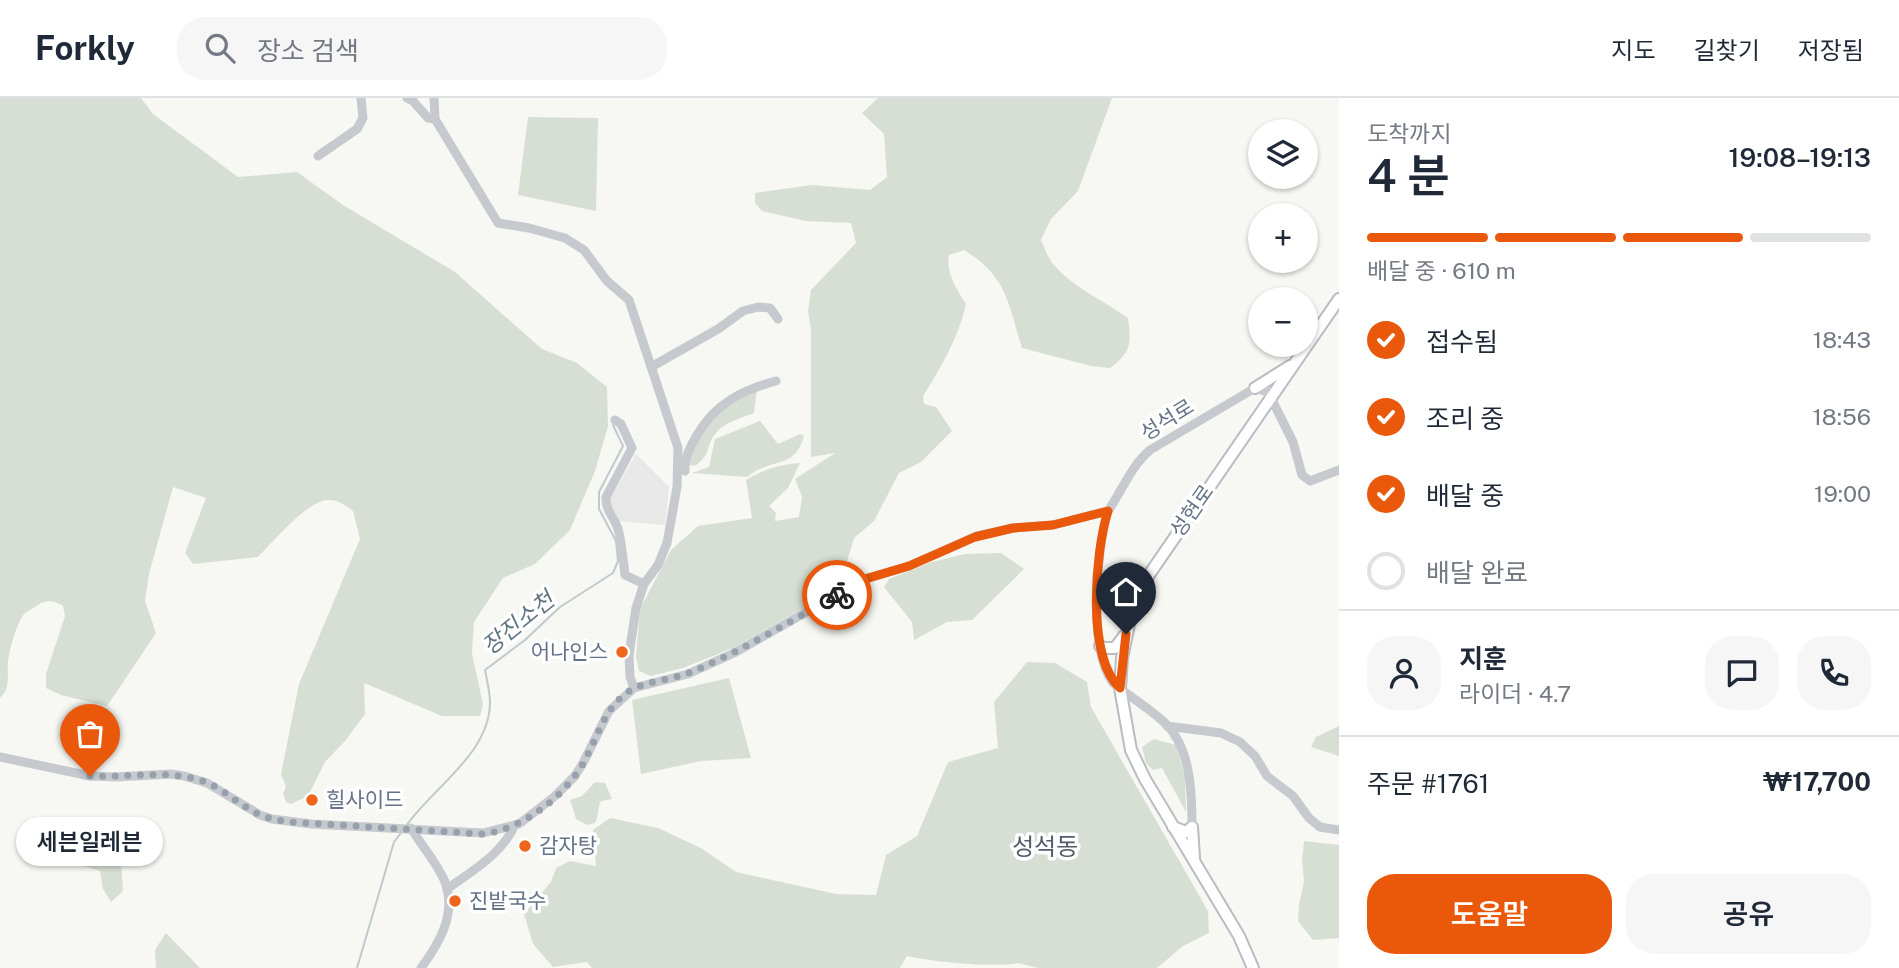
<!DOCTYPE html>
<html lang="ko">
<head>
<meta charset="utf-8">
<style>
  body { margin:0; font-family:"Public Sans","Noto Sans KR",sans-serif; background:#f6f6f7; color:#1f2937; height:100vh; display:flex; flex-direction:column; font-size:26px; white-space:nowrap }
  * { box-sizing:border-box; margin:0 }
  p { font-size:23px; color:#747a83 }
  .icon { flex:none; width:38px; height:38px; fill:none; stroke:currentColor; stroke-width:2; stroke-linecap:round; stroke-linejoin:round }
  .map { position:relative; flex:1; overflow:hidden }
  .side { display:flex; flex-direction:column; background:#fff; width:560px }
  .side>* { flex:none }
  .buttons { position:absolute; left:1248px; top:21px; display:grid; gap:14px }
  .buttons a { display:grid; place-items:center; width:70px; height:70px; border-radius:50%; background:#fff; box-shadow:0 2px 5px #0004; font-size:35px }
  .pin { position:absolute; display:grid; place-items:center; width:60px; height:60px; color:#fff; margin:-72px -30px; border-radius:50% 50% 50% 0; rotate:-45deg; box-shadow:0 0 7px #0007 }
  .pin .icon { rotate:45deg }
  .courier { position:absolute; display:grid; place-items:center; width:70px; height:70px; margin:-35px; border:5px solid #ea580c; border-radius:50%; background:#fff; color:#222; box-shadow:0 2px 9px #0007 }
  .bubble { position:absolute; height:49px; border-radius:24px; background:#fff; box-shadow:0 2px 5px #0004; font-size:23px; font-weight:600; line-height:49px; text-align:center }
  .head em { font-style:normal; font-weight:600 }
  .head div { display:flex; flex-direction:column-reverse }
  .head { display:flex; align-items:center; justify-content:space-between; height:119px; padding:0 28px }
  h1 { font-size:46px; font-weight:600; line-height:52px }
  .bar { display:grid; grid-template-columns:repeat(4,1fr); gap:10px 7px; align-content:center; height:84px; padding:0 28px }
  .bar i { height:9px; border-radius:5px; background:#e0e1e3 }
  .bar .active { background:#ea580c }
  .bar p { grid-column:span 4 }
  .line { display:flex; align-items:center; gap:18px; padding:0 28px; border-top:2px solid #e0e1e3 }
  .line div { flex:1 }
  .round { display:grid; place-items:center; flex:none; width:74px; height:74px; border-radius:28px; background:#f6f6f7 }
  ol { padding:0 28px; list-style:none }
  li { display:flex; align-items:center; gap:21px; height:77px }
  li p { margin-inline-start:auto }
  li .icon { padding:7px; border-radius:50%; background:#ea580c; color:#fff; stroke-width:4 }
  li:last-child { color:#747a83 }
  li i { width:38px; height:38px; border:4px solid #e0e1e3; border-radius:50% }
  .cta { display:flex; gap:14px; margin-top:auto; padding:14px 28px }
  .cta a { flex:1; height:80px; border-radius:28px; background:#ea580c; color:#fff; font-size:28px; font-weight:600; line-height:80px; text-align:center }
  .cta a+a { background:#f6f6f7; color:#1f2937 }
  header { display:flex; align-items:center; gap:42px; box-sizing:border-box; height:98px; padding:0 35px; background:#fff; border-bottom:2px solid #e0e1e3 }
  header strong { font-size:33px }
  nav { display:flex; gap:38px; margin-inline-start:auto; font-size:24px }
  .search { width:490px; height:63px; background:#f6f6f7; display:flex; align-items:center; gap:18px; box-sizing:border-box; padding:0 24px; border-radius:28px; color:#747a83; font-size:26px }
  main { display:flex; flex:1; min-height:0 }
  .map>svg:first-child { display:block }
  .built { fill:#e7e8e7 }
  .green { fill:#d7dfd4 }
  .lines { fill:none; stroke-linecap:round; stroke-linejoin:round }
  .stream { stroke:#bfcacf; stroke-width:2 }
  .major-casing { stroke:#b9bcc1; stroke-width:14 }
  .minor { stroke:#c6c9cd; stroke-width:9 }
  .major { stroke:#fff; stroke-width:10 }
  .done { stroke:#97a1ad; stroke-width:7; stroke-dasharray:0 12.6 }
  .route { stroke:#ea580c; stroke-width:9 }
  .poi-dot { fill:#ef651c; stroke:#fff; stroke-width:2.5 }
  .labels { text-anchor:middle; stroke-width:7; stroke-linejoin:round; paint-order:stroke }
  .street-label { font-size:21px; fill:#647387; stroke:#fff }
  .poi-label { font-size:21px; fill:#647387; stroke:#fff; text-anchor:start }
  .water-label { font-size:23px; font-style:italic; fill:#5f7583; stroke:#fff }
  .quarter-label { font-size:24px; fill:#525d6b; stroke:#fff }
</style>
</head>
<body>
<header>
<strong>Forkly</strong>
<div class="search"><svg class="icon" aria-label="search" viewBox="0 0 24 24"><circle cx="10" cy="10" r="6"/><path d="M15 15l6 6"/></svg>장소 검색</div>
<nav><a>지도</a><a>길찾기</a><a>저장됨</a></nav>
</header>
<main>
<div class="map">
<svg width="1339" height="870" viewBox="0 0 1339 870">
  <rect width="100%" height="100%" fill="#f7f7f3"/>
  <polygon class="built" points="636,356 669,389 665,427 619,423 610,401"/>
  <g class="green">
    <path d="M0,0H141L153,16L238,79L297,74L343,107L455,174L542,251L577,265L607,289L608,328L595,373L570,432L535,466L503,480L474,524L472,556L483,606L480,618H442L364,585L365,616L345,643L325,664L308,698L291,706L286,704L283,695C289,686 283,685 281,676L299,586L360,441L353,413C345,407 337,401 327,402C306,404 273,444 258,459L193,466L185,455L206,400L173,389L149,476L145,503L156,535L107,608L61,597L46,590V576L65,518L63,508C54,503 47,501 38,507C34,510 27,513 24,516C17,524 9,553 8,564C7,577 11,590 0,600Z"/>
    <path d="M878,0H1112L1078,93L1051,121L1041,142C1045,150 1048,161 1054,167C1074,190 1103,202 1128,220C1131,245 1132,254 1110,270L1091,268L1022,250C1008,205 1007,178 964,152L949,157C946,176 956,190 966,206C959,238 941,270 923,298L924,306L936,309L952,333L921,364L899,375L874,423L854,440L839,490L733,550L683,570L651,578L639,573L636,559L640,511L671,452L698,428L752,420L746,382C762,372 781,366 800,365L788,390L769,408L776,415L775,423L799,419L802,399L795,381L835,355L811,359V231L808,213L811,192L856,145L851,125L806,123L762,113L755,105V95L812,87L870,92L887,79L884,36L862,15Z"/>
    <polygon points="528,19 598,20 596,113 518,97"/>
    <path d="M757,292L754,315C741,320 723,325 715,336C705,350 712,355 695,368L684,366C705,320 713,316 757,292Z"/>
    <path d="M760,323L778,346L800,336L804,338C794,373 773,358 747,379L692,375L709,369L715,341Z"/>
    <polygon points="1001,455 1024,471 972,522 947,524 914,542 912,524 884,489 889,481 932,464 965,456"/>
    <path d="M1027,564L1055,565L1087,584L1091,609L1208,813L1209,835L1183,848L1157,870H1038L1018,865C996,870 933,864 907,858L900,870H592L587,864L553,869L533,846L524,816L551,784L556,770L570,763L596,768L593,732L610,720L658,730L701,750L736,774L836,796L876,797L886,757L917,738L948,664L998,650L994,604Z"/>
    <polygon points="729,580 751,660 701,663 641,676 632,602"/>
    <polygon points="1339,628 1339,658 1311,649 1316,639"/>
    <polygon points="1154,641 1176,647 1185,679 1186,714 1162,670 1153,672 1146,665 1142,649"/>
    <path d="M595,684L605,685L612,701L601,703C597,711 599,717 595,725L587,727L576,721L570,702L582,698Z"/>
    <polygon points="72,727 102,729 121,764 123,793 111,804 103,791 100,773 81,767 82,753 70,747 58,763 52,747"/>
    <polygon points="1304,743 1339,747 1339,840 1313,842 1298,823 1299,807 1304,783 1302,762"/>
    <polygon points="166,835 200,870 156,870 155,852"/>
  </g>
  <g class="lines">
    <g class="stream">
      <path d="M406,728C432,690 490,656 490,604C490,594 487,583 485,572L525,542L560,509L613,475L618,463L616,443L599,411V394L623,348L613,327"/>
      <polyline points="357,870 394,744 401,735"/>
    </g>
    <defs>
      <g id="major">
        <polyline points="1255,290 1290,268"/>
        <polyline points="1100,548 1104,550 1115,550 1124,538"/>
        <polyline points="1173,729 1186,734 1192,729 1194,760"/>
        <polyline points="1253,870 1239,838 1145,681 1131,652 1120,590 1122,560 1133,507 1142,487 1339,201"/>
      </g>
    </defs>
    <use href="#major" class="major-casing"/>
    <g class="minor">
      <polyline points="407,0 413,3 428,20 435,21"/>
      <polyline points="434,0 435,21 498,125 529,130 565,140 584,152 607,183 629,202 678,350 677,389 667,445 658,467 644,486 636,510 629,557 630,579 634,590"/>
      <polyline points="318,58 357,31 363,20 361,0"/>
      <polyline points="651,269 718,231 743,213 758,209 770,210 778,221"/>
      <path d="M615,322L621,326L632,350L606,399C605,412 615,420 618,431C622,446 623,461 625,477L644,486"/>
      <path d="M685,373C684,360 690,349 697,337C715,306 742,292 776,283"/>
      <path d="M1108,413C1096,452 1088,551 1113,585C1130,599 1149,610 1165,625C1191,650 1192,695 1192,729"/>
      <polyline points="1167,628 1221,635 1240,644 1255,658 1267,678 1293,698 1309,720 1320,729 1339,732"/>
      <path d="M0,659L90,678L116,679L171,676L184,678L207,685L260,717L272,721L311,726L483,735L519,726L554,699L575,678L583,665L609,613L634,590L688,576L734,555L865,481L909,468L976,438L1013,430L1053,427L1108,413C1122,393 1131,368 1150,352L1255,290L1268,294L1293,344L1302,377L1310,383L1339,372"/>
      <path d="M411,730C421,747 441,770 446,787C456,818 438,847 421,870"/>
      <path d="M447,791C472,773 502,756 515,727"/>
    </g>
    <use href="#major" class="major"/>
  </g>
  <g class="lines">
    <path class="done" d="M90,678C129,680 165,671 203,683C223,690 239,707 258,716C268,721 279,722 290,724L483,736C523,731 564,699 584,664C597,640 603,614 625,596C643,582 670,583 691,574C742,553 789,524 837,497"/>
    <path class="route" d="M837,497L865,481L909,468L975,439L1013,430L1053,427L1108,413C1095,454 1086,560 1120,590L1126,536"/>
  </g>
  <g class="poi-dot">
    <circle cx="622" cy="554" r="7"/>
    <circle cx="312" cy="702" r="7"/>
    <circle cx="525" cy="748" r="7"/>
    <circle cx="455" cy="803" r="7"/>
  </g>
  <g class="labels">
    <g class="street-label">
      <text transform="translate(1167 322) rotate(-32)" y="7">성석로</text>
      <text transform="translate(1192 413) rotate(-55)" y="7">성현로</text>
    </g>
    <g class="poi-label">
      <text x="608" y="561" text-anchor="end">어나인스</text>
      <text x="326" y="709">힐사이드</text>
      <text x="539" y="755">감자탕</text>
      <text x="469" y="810">진밭국수</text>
    </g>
    <g class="water-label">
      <text transform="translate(518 525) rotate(-39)" y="8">장진소천</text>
    </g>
    <g class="quarter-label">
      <text x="1045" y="757">성석동</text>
    </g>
  </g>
</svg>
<div class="buttons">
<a><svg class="icon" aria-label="layers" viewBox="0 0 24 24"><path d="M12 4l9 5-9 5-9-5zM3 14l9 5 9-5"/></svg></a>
<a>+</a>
<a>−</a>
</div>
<div class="pin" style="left:90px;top:678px;background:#ea580c"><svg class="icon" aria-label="bag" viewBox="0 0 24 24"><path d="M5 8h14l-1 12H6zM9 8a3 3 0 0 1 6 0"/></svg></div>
<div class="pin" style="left:1126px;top:536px;background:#1f2937"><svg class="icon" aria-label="home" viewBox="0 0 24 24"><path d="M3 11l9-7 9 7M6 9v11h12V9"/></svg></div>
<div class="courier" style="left:837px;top:497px"><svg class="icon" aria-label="bike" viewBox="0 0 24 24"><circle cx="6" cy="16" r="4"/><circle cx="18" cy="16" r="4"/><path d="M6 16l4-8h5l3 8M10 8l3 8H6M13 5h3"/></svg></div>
<div class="bubble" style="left:16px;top:719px;width:147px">세븐일레븐</div>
</div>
<section class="side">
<div class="head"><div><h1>4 분</h1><p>도착까지</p></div><em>19:08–19:13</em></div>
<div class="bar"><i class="active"></i><i class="active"></i><i class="active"></i><i></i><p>배달 중 · 610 m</p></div>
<ol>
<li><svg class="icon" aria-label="check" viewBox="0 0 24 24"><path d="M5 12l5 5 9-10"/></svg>접수됨<p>18:43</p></li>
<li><svg class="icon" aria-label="check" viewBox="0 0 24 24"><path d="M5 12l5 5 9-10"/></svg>조리 중<p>18:56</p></li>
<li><svg class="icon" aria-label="check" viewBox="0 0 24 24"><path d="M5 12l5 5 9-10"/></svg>배달 중<p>19:00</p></li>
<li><i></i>배달 완료</li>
</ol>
<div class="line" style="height:126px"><a class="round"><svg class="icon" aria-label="person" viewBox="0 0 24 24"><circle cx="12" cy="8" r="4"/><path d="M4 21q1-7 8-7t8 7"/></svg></a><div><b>지훈</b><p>라이더 · 4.7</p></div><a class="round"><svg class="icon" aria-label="chat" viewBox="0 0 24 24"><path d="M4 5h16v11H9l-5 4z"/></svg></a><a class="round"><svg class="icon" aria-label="phone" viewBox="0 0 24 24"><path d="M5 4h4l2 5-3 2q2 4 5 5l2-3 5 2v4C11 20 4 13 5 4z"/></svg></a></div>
<div class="line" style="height:91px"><div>주문 #1761</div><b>₩17,700</b></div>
<div class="cta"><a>도움말</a><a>공유</a></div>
</section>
</main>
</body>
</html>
